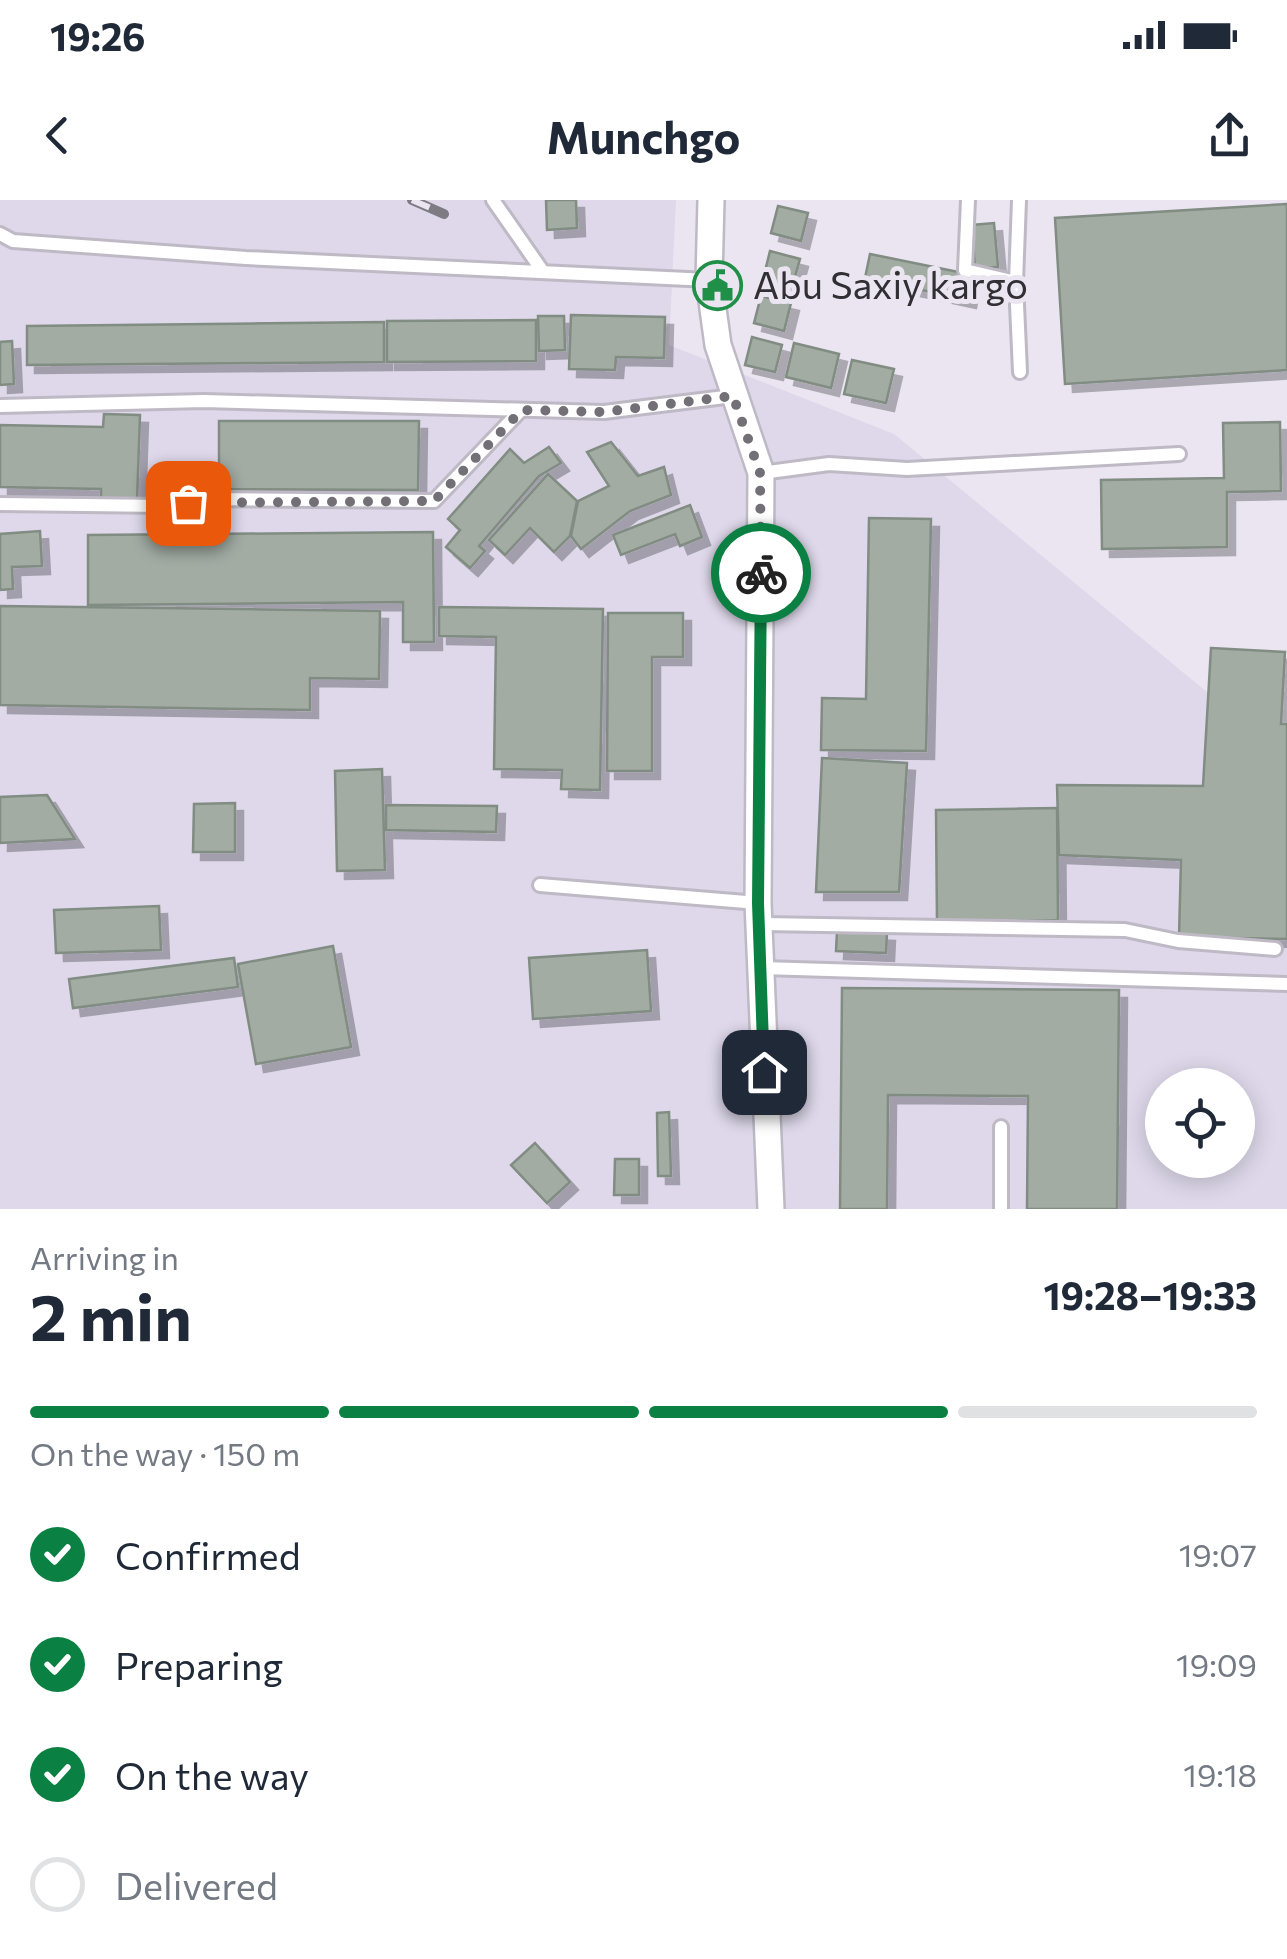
<!DOCTYPE html>
<html lang="en">
<head>
<meta charset="utf-8">
<style>
  body { margin:0; font-family:Commissioner,sans-serif; background:#f6f6f7; color:#1f2937; height:100vh; display:flex; flex-direction:column; font-size:38px; white-space:nowrap }
  * { box-sizing:border-box; margin:0 }
  p { font-size:32px; color:#747a83 }
  .icon { flex:none; width:55px; height:55px; fill:none; stroke:currentColor; stroke-width:2; stroke-linecap:round; stroke-linejoin:round }
  .map { position:relative; height:1009px; overflow:hidden }
  .details { display:flex; flex-direction:column; background:#fff; flex:1 }
  .details>* { flex:none }
  .controls { position:absolute; left:1145px; top:868px; display:grid; gap:20px }
  .controls a { display:grid; place-items:center; width:110px; height:110px; border-radius:50%; background:#fff; box-shadow:0 5px 25px #0003; font-size:50px }
  .pin { position:absolute; display:grid; place-items:center; width:85px; height:85px; color:#fff; margin:-42px; border-radius:20px; box-shadow:0 5px 15px #0006 }
  .courier { position:absolute; display:grid; place-items:center; width:100px; height:100px; margin:-50px; border:8px solid #0b8043; border-radius:50%; background:#fff; color:#222; box-shadow:0 2px 12px #0007 }
  .headline em { font-style:normal; font-weight:700 }
  .headline div { display:flex; flex-direction:column-reverse }
  .headline { display:flex; align-items:center; justify-content:space-between; height:170px; padding:0 30px }
  h1 { font-size:65px; font-weight:700; line-height:75px }
  .bar { display:grid; grid-template-columns:repeat(4,1fr); gap:15px 10px; align-content:center; height:120px; padding:0 30px }
  .bar i { height:12px; border-radius:8px; background:#e0e1e3 }
  .bar .current { background:#0b8043 }
  .bar p { grid-column:span 4 }
  ol { padding:0 30px; list-style:none }
  li { display:flex; align-items:center; gap:30px; height:110px }
  li p { margin-inline-start:auto }
  li .icon { padding:10px; border-radius:50%; background:#0b8043; color:#fff; stroke-width:4 }
  li:last-child { color:#747a83 }
  li i { width:55px; height:55px; border:5px solid #e0e1e3; border-radius:50% }
  .status { display:flex; justify-content:space-between; align-items:center; height:70px; padding:0 50px; background:#fff; direction:ltr }
  .status svg { height:28px; fill:currentColor }
  header { display:flex; justify-content:space-between; align-items:center; height:130px; padding:0 30px; background:#fff; font-size:45px; font-weight:700 }
  .map>svg:first-child { display:block }
  .built { fill:#ded8ea; fill-rule:evenodd }
  .building { fill:#a2aca3; stroke:#818c83; stroke-width:2.5; filter:url(#shadow) }
  .lines { fill:none; stroke-linecap:round; stroke-linejoin:round }
  .service-casing { stroke:#beb9c5; stroke-width:18 }
  .minor-casing { stroke:#beb9c5; stroke-width:30 }
  .service { stroke:#fff; stroke-width:12 }
  .minor { stroke:#fff; stroke-width:25 }
  .rail-casing { stroke:#7f7b83; stroke-width:10 }
  .rail { stroke:#eae5f1; stroke-width:6; stroke-dasharray:19; stroke-linecap:butt }
  .done { stroke:#726f76; stroke-width:10; stroke-dasharray:0 18 }
  .route { stroke:#0b8043; stroke-width:12 }
  .labels { text-anchor:middle; stroke-width:10; stroke-linejoin:round; paint-order:stroke }
  .poi-label { font-size:38px; fill:#312f34; stroke:#eae5f1; text-anchor:start }
</style>
</head>
<body>
<div class="status"><b>19:26</b><svg viewBox="0 0 49 12"><path d="M0 12V9h3v3zM5 12V6h3v6zM10 12V3h3v9zM15 12V0h3v12zM26 1h20v11H26zM47 4h2v5h-2z"/></svg></div>
<header><svg class="icon" aria-label="back" viewBox="0 0 24 24"><path d="M15 5l-7 7 7 7"/></svg>Munchgo<svg class="icon" aria-label="share" viewBox="0 0 24 24"><path d="M12 15V3M7 8l5-5 5 5M5 13v7h14v-7"/></svg></header>
<div class="map">
<svg width="1287" height="1009" viewBox="0 0 1287 1009">
  <defs>
    <filter id="shadow"><feDropShadow dx="8" dy="8" stdDeviation="0" flood-color="#0004"/></filter>
  </defs>
  <rect width="100%" height="100%" fill="#eae5f1"/>
  <path class="built" d="M0,0H676L669,145L894,234L1287,558V1009H0ZM1162,885H1238V960H1162Z"/>
  <g class="building">
    <polygon points="546,0 576,0 577,28 547,30"/>
    <polygon points="1287,4 1287,170 1065,184 1055,18"/>
    <polygon points="778,6 808,13 801,41 771,33"/>
    <polygon points="994,23 998,67 975,69 972,25"/>
    <polygon points="770,51 800,59 792,87 763,79"/>
    <polygon points="870,54 973,75 968,100 865,78"/>
    <polygon points="761,96 791,103 784,131 754,123"/>
    <polygon points="571,115 665,117 664,158 616,157 615,170 569,169"/>
    <polygon points="538,116 564,116 565,150 539,151"/>
    <polygon points="536,120 536,161 387,162 387,121"/>
    <polygon points="384,122 384,162 27,165 27,126"/>
    <polygon points="752,137 782,145 775,172 745,165"/>
    <polygon points="12,141 14,184 0,185 0,142"/>
    <polygon points="794,143 839,154 831,188 786,177"/>
    <polygon points="852,160 894,169 886,203 844,194"/>
    <polygon points="104,214 140,215 137,300 101,300 101,289 0,287 0,225 103,227"/>
    <polygon points="219,221 419,221 418,290 219,289"/>
    <polygon points="1280,222 1281,291 1227,292 1227,347 1102,349 1101,280 1224,278 1223,223"/>
    <polygon points="611,242 638,276 664,267 671,295 630,311 581,349 571,336 578,301 609,286 587,252"/>
    <polygon points="549,247 561,263 539,276 479,346 485,351 470,368 446,347 460,330 448,319 510,249 524,263"/>
    <polygon points="548,274 577,301 570,336 554,352 530,328 505,355 489,340"/>
    <polygon points="690,305 702,337 680,346 675,334 621,355 613,335"/>
    <polygon points="869,318 931,319 926,551 821,550 822,498 866,499"/>
    <polygon points="40,331 42,366 12,367 13,389 0,390 0,334"/>
    <polygon points="433,332 434,442 403,442 403,402 88,405 88,335"/>
    <polygon points="0,406 380,411 379,479 310,478 310,510 0,505"/>
    <polygon points="439,407 603,409 600,590 561,589 562,570 494,569 496,437 439,436"/>
    <polygon points="608,413 683,413 683,457 652,457 652,571 607,571"/>
    <polygon points="1211,448 1285,452 1281,524 1287,524 1287,739 1179,737 1181,660 1059,655 1057,585 1203,586"/>
    <polygon points="822,558 907,563 899,692 816,692"/>
    <polygon points="382,569 385,670 337,671 335,571"/>
    <polygon points="47,595 75,639 0,643 0,597"/>
    <polygon points="235,603 235,652 193,652 194,604"/>
    <polygon points="386,605 497,606 496,632 386,630"/>
    <polygon points="1057,608 1058,720 937,722 936,610"/>
    <polygon points="159,706 161,750 56,753 54,710"/>
    <polygon points="837,731 887,733 886,753 836,751"/>
    <polygon points="333,746 351,847 256,864 238,764"/>
    <polygon points="647,750 651,811 533,819 529,758"/>
    <polygon points="234,758 238,787 73,808 69,779"/>
    <polygon points="842,788 1119,790 1117,1009 1027,1009 1028,896 888,895 887,1009 840,1009"/>
    <polygon points="669,912 671,976 658,976 657,913"/>
    <polygon points="535,943 570,982 547,1003 511,965"/>
    <polygon points="615,959 639,959 639,995 614,995"/>
  </g>
  <g class="lines">
    <defs>
      <g id="service">
        <polyline points="493,0 541,69"/>
        <polyline points="968,0 965,70 1016,82"/>
        <polyline points="1019,0 1016,82 1020,172"/>
        <polyline points="0,34 13,41 246,58 709,80"/>
        <polyline points="0,206 204,201 604,212 733,196"/>
        <polyline points="761,273 829,264 907,269 1179,254"/>
        <polyline points="0,304 164,306 211,299 434,301 521,210"/>
        <polyline points="540,685 758,703"/>
        <polyline points="758,724 1125,730 1178,741 1275,749"/>
        <polyline points="760,768 1287,784"/>
        <polyline points="1001,927 1001,1009"/>
      </g>
      <polyline id="minor" points="711,0 709,80 718,145 761,273 758,703 771,1009"/>
    </defs>
    <use href="#service" class="service-casing"/>
    <use href="#minor" class="minor-casing"/>
    <use href="#service" class="service"/>
    <use href="#minor" class="minor"/>
    <defs>
      <polyline id="rail" points="412,0 444,14"/>
    </defs>
    <use href="#rail" class="rail-casing"/>
    <use href="#rail" class="rail"/>
  </g>
  <g class="lines">
    <polyline class="done" points="188,303 434,301 522,210 604,212 733,196 760,273 761,373"/>
    <polyline class="route" points="761,373 758,703 764,872"/>
  </g>
  <defs>
    <symbol id="civic-ring" viewBox="-11 -11 22 22"><circle r="9.5" fill="#eae5f1" stroke="#208f47" stroke-width="1.5"/><path d="M-.6-6.5H3V-4.5H.6V-3L4-1V1h2V6H-6V1h2V-1L-.6-3ZM-1.2 2.5V6h2.4V2.5Z" fill="#208f47"/></symbol>
  </defs>
  <g fill-rule="evenodd">
    <use href="#civic-ring" x="690" y="58" width="55" height="55"/>
  </g>
  <g class="labels">
    <g class="poi-label">
      <text x="753" y="99">Abu Saxiy kargo</text>
    </g>
  </g>
</svg>
<div class="controls">
<a><svg class="icon" aria-label="locate" viewBox="0 0 24 24"><circle cx="12" cy="12" r="6"/><path d="M12 2v4M12 18v4M2 12h4M18 12h4"/></svg></a>
</div>
<div class="pin" style="left:188px;top:303px;background:#ea580c"><svg class="icon" aria-label="bag" viewBox="0 0 24 24"><path d="M5 8h14l-1 12H6zM9 8a3 3 0 0 1 6 0"/></svg></div>
<div class="pin" style="left:764px;top:872px;background:#1f2937"><svg class="icon" aria-label="home" viewBox="0 0 24 24"><path d="M3 11l9-7 9 7M6 9v11h12V9"/></svg></div>
<div class="courier" style="left:761px;top:373px"><svg class="icon" aria-label="bike" viewBox="0 0 24 24"><circle cx="6" cy="16" r="4"/><circle cx="18" cy="16" r="4"/><path d="M6 16l4-8h5l3 8M10 8l3 8H6M13 5h3"/></svg></div>
</div>
<section class="details">
<div class="headline"><div><h1>2 min</h1><p>Arriving in</p></div><em>19:28–19:33</em></div>
<div class="bar"><i class="current"></i><i class="current"></i><i class="current"></i><i></i><p>On the way · 150 m</p></div>
<ol>
<li><svg class="icon" aria-label="check" viewBox="0 0 24 24"><path d="M5 12l5 5 9-10"/></svg>Confirmed<p>19:07</p></li>
<li><svg class="icon" aria-label="check" viewBox="0 0 24 24"><path d="M5 12l5 5 9-10"/></svg>Preparing<p>19:09</p></li>
<li><svg class="icon" aria-label="check" viewBox="0 0 24 24"><path d="M5 12l5 5 9-10"/></svg>On the way<p>19:18</p></li>
<li><i></i>Delivered</li>
</ol>
</section>
</body>
</html>
